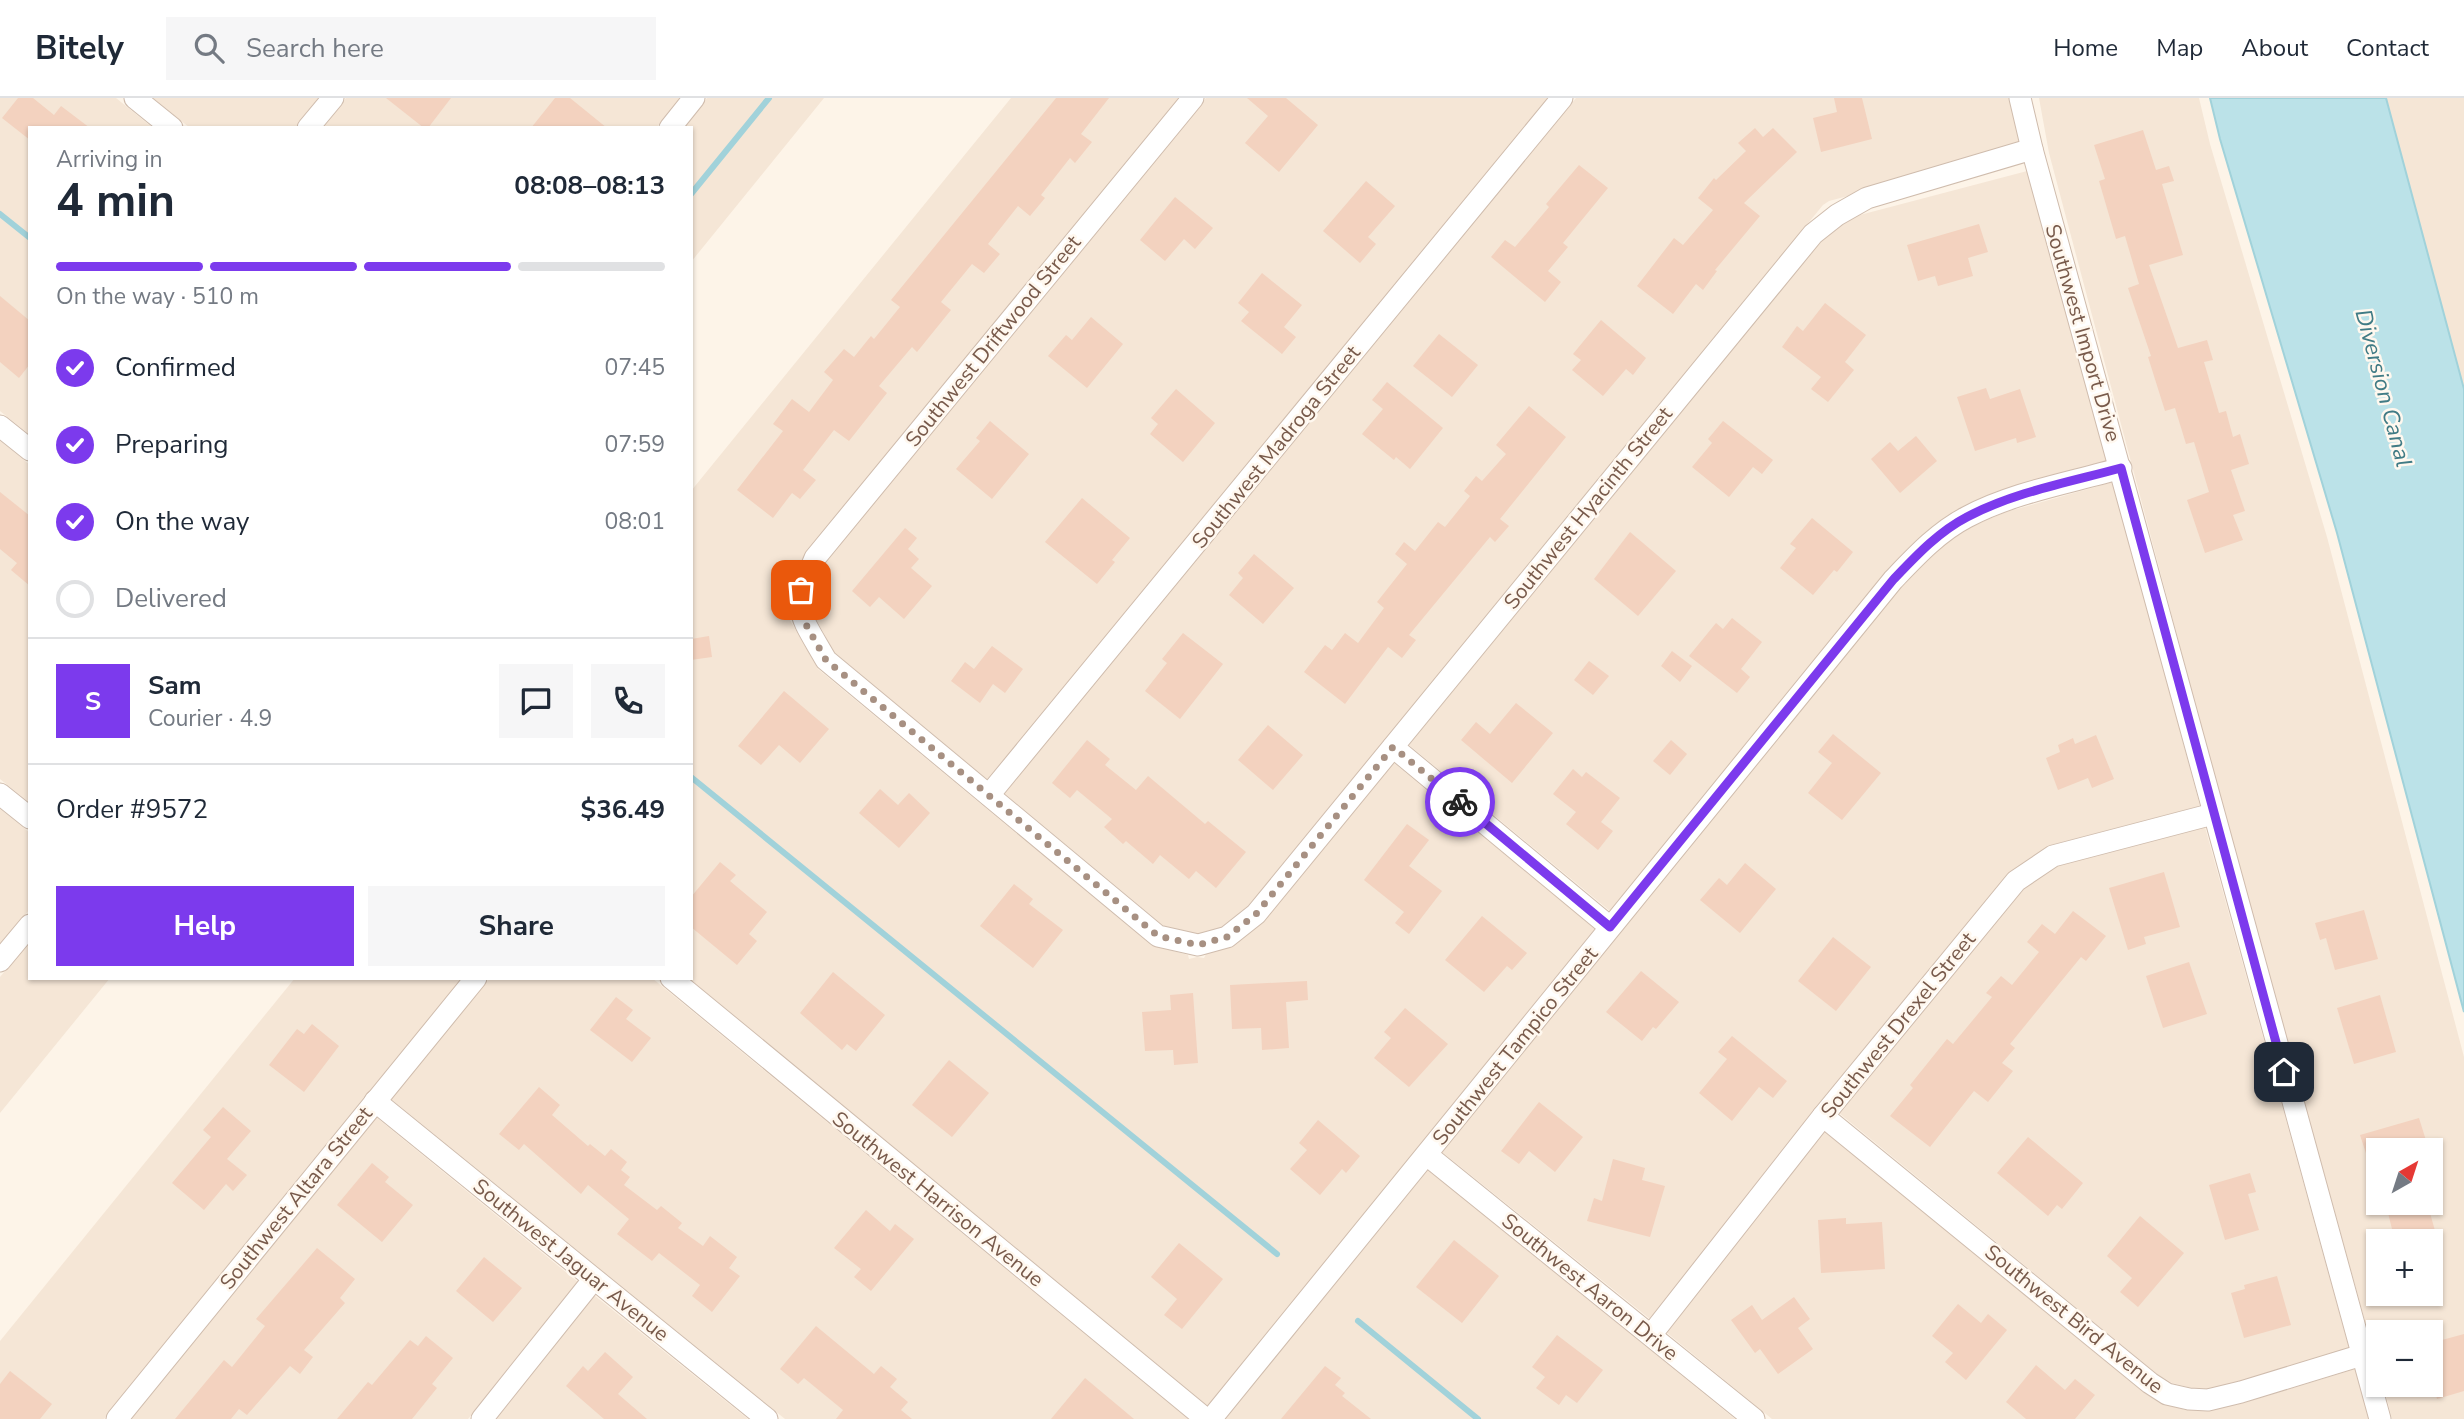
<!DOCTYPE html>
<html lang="en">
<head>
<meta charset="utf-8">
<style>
  body { margin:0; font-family:"Nunito Sans",sans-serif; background:#f6f6f7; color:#1f2937; height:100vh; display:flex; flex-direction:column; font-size:26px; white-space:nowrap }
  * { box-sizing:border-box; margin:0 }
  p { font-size:23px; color:#747a83 }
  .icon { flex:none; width:38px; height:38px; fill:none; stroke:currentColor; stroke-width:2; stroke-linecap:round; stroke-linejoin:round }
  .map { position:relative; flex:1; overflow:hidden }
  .panel { position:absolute; left:28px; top:28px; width:665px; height:854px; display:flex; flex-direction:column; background:#fff; border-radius:0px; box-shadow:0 2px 5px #0004 }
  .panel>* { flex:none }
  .needle { width:46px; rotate:39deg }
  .controls { position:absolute; left:2366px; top:1040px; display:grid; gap:14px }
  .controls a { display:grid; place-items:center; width:77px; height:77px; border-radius:0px; background:#fff; box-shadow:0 2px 5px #0004; font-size:35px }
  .pin { position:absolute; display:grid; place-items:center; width:60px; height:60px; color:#fff; margin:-30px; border-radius:14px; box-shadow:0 4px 10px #0006 }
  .courier { position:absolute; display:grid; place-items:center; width:70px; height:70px; margin:-35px; border:5px solid #7c3aed; border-radius:50%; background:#fff; color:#222; box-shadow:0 2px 9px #0007 }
  .overview em { font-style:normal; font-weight:700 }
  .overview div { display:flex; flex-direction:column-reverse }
  .overview { display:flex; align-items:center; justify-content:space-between; height:119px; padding:0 28px }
  h1 { font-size:46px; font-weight:700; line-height:52px }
  .bar { display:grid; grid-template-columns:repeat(4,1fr); gap:10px 7px; align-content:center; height:84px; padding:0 28px }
  .bar i { height:9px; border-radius:5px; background:#e0e1e3 }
  .bar .on { background:#7c3aed }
  .bar p { grid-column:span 4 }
  .line { display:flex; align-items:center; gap:18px; padding:0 28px; border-top:2px solid #e0e1e3 }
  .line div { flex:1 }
  .round { display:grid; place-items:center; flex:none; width:74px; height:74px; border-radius:0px; background:#f6f6f7 }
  ol { padding:0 28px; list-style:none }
  li { display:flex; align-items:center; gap:21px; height:77px }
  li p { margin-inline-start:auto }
  li .icon { padding:7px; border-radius:50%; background:#7c3aed; color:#fff; stroke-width:4 }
  li:last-child { color:#747a83 }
  li i { width:38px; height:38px; border:4px solid #e0e1e3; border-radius:50% }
  .cta { display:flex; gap:14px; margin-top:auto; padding:14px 28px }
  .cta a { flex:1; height:80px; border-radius:0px; background:#7c3aed; color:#fff; font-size:28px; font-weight:700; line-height:80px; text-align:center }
  .cta a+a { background:#f6f6f7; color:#1f2937 }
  header { display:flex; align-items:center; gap:42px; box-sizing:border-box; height:98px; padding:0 35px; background:#fff; border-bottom:2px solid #e0e1e3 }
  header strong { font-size:33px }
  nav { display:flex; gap:38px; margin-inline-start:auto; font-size:24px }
  .search { width:490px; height:63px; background:#f6f6f7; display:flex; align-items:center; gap:18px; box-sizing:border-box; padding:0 24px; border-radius:0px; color:#747a83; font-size:26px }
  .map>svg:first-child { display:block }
  .residential { fill:#f5e6d6; fill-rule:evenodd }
  .water { fill:#bbe2e8; stroke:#a1d2da; stroke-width:2 }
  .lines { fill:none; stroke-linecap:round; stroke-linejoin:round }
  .stream { stroke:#a1d2da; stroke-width:6 }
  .building { fill:#f3d2bf }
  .minor-casing { stroke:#cfbcad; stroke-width:23 }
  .minor { stroke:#fff; stroke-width:21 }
  .done { stroke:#a79082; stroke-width:7; stroke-dasharray:0 12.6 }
  .route { stroke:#7c3aed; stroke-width:9 }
  .labels { text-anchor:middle; stroke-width:5; stroke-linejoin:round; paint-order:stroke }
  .street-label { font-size:21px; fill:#785a4b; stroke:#fff8ef }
  .water-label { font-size:23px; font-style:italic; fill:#407b85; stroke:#fff8ef }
</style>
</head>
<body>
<header>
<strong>Bitely</strong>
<div class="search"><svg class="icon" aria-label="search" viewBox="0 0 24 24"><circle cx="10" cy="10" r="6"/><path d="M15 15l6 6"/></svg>Search here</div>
<nav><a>Home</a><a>Map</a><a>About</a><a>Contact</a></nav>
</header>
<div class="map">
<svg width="2464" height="1321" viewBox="0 0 2464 1321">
  <rect width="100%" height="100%" fill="#fdf4e8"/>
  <g class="residential">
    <polygon points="0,0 116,0 153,30 30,30 30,337 0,313"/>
    <polygon points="153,0 319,0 295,30 190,30"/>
    <polygon points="346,0 681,0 656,30 322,30"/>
    <polygon points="707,0 824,0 691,164 691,30 683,30"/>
    <polygon points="1011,0 1179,0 807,453 795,481 791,481 787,499 790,500 789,516 790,522 818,571 1151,847 1188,857 1189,861 1197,859 1204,860 1206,856 1232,848 1262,825 1394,665 1595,831 1208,1308 689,880 691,880 691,393"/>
    <polygon points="1206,0 1549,0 988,682 834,554 811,512 812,493 824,465"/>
    <polygon points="1576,0 2016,0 2026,51 1829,103 1823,107 1249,808 1223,829 1198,836 1164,828 1004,695"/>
    <path d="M2039,0H2199L2210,46L2327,439L2464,959V1321H2392L2383,1286H2431V1234H2378V1270L2221,703L2049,55ZM2378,1052H2431V1104H2378ZM2378,1143H2431V1195H2378Z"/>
    <polygon points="2386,0 2464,0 2464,291 2446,226"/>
    <polygon points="2031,72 2107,363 2000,393 1963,409 1938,425 1911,449 1885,476 1610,813 1409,647 1837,123"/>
    <polygon points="0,343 30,367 30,705 0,681"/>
    <polygon points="2113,384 2200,708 2051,747 2010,774 1808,1020 1650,1221 1442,1054 1901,489 1925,464 1949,443 1970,429 2006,414"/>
    <polygon points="0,711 30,735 30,811 0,847"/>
    <polygon points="2205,729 2349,1250 2239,1284 2208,1291 2192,1290 2172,1285 2157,1276 1839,1015 2022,791 2056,768"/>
    <polygon points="30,843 30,880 110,880 0,1015 0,879"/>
    <polygon points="295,880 463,880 104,1321 0,1321 0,1243"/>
    <polygon points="490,880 652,880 1188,1321 785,1321 391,1001"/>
    <polygon points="376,1019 578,1184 468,1321 131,1321"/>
    <polygon points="1824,1033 2143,1294 2160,1305 2186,1312 2209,1312 2243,1305 2355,1271 2369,1321 1772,1321 1666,1234"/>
    <polygon points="1428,1072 1643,1246 1735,1321 1225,1321"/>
    <polygon points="594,1197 748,1321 495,1321"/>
  </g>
  <polygon class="water" points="2210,0 2386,0 2464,291 2464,914 2337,435 2220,41"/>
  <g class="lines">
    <g class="stream">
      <polyline points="691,96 769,0"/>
      <polyline points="0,116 30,140"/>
      <polyline points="691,679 1277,1156"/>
      <polyline points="1358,1223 1478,1321"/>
    </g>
  </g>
  <g class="building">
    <polygon points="18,0 33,0 54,17 61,8 90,30 30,30 30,42 2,20"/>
    <polygon points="386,0 451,0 428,30 424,30"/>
    <polygon points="555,0 570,0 607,30 531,30"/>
    <polygon points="1056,0 1109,0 1081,36 1092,44 1075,65 1070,60 1041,97 1045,100 1030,118 1018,108 988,146 1000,156 984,175 972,166 941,204 951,212 917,254 912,249 879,288 887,295 849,343 834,332 803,372 816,382 800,401 792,395 773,420 737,392 783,333 773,326 792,301 809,314 833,282 824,274 844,251 854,259 871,238 874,241 900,209 891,202"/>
    <polygon points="1247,0 1286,0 1318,27 1279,74 1245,45 1268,18"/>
    <polygon points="1834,0 1862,0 1872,41 1821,54 1813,20 1837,14"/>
    <polygon points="1755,30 1763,39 1773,30 1797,54 1744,105 1760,118 1715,172 1717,173 1703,192 1696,186 1673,216 1637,188 1674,140 1683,147 1713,112 1698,100 1714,80 1716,82 1746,53 1738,45"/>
    <polygon points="2143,32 2156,72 2169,68 2174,83 2162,86 2183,157 2149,167 2178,250 2207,242 2213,262 2204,264 2219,315 2226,313 2233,339 2240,336 2249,366 2231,372 2245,413 2233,417 2243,442 2205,455 2187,402 2209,394 2194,344 2186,346 2175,310 2165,313 2148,259 2151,258 2128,190 2139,186 2125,138 2116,141 2099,83 2105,81 2094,47"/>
    <polygon points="1579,67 1608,90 1563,145 1568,149 1548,173 1561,184 1545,204 1491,159 1505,142 1515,149 1549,109 1546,106"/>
    <polygon points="1366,83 1395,108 1368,139 1376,146 1360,165 1323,133"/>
    <polygon points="1175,99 1213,130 1195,151 1184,141 1165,163 1140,142"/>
    <polygon points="1979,126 1988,154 1968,160 1973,178 1938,188 1935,178 1918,183 1907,147"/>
    <polygon points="1262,175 1302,207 1284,229 1296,239 1282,256 1241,223 1249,214 1238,205"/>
    <polygon points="0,198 30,223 30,266 19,280 0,264"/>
    <polygon points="1825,205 1866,237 1845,264 1854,272 1828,304 1811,291 1821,279 1782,249 1797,228 1803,233"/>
    <polygon points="1091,219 1123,246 1087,290 1048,258 1066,237 1072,242"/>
    <polygon points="1601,222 1646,260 1633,277 1626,271 1603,298 1572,272 1581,262 1573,256"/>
    <polygon points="1439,236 1478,267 1452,299 1413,268"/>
    <polygon points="1387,284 1443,330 1410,371 1396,359 1394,362 1362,336 1383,311 1372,302"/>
    <polygon points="1986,290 1990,301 2020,291 2036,339 2017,345 2016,340 1975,353 1957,299"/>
    <polygon points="1176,291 1215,325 1183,364 1150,336 1158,326 1151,320"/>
    <polygon points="1529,308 1566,339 1500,421 1509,428 1495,444 1490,439 1409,537 1416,542 1402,560 1388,549 1345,606 1304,574 1325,547 1332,552 1345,535 1358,545 1384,510 1377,504 1407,466 1395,456 1404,444 1415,453 1438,424 1445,429 1470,398 1464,393 1476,378 1482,383 1506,356 1496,347"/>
    <polygon points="990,323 1029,356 992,401 956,371 980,343 976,340"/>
    <polygon points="1723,323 1773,362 1762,376 1753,369 1729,399 1692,369 1712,345 1708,341"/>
    <polygon points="1916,338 1937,363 1900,395 1871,361 1890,344 1898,353"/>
    <polygon points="0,394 30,418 30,488 11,472 17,465 0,451"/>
    <polygon points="1082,400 1130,440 1112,462 1115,464 1097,486 1045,444"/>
    <polygon points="1812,420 1853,454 1837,474 1834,472 1813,497 1780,470 1796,450 1790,446"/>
    <polygon points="905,430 917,440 908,451 919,461 911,470 932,488 904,521 879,499 870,509 852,493"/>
    <polygon points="1630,434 1676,473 1638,518 1594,481"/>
    <polygon points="1254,456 1294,490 1263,526 1229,497 1243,480 1238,475"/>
    <polygon points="1732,520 1762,544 1741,571 1750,579 1737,595 1689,558 1716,525 1723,531"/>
    <polygon points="1183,535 1223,566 1180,621 1145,593 1167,565 1162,561"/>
    <polygon points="709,538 712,559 691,562 691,541"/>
    <polygon points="992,548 1023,571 1005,595 993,586 980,605 951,583 965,564 974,571"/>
    <polygon points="1672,553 1692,568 1680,584 1661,568"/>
    <polygon points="1589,563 1609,578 1593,597 1574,582"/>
    <polygon points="784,593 829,631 800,665 779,647 761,667 738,648"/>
    <polygon points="1516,605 1553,635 1512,685 1461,642 1476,624 1490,636"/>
    <polygon points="1268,627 1303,657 1273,692 1238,662"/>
    <polygon points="1833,636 1881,675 1842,722 1808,695 1832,665 1818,654"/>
    <polygon points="2096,637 2114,681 2092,690 2088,680 2058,692 2046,660 2060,654 2058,647 2073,640 2075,646"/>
    <polygon points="1087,642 1110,661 1105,667 1136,692 1148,678 1205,726 1208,723 1246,754 1216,790 1196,773 1189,781 1160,757 1153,766 1126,743 1123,746 1104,729 1112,721 1077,692 1070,700 1052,685"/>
    <polygon points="1671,642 1687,656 1670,677 1653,663"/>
    <polygon points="1573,671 1582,679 1586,674 1620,700 1601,724 1613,733 1598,752 1566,726 1576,714 1553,696"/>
    <polygon points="880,691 898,707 909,695 930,715 899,750 859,715"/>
    <polygon points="1407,726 1429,742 1409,768 1442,793 1409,836 1395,825 1404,814 1364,782"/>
    <polygon points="720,764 736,777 730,783 767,814 749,836 757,843 737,867 691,829 691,799"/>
    <polygon points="1745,765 1776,791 1740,835 1700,802 1719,780 1727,787"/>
    <polygon points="2164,774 2180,829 2144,839 2146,846 2128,852 2109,790"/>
    <polygon points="1014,786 1033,801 1029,806 1063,832 1033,870 980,828"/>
    <polygon points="2364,812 2378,861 2335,872 2326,840 2320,842 2315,825"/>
    <polygon points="2073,813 2106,838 2086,863 2081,859 2010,946 2015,950 2002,965 2013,973 1988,1004 1974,993 1930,1049 1890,1018 1913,990 1910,987 1947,941 1953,946 1992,899 1986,895 2001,878 2012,887 2039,854 2027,844 2042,826 2055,836"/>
    <polygon points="1482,818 1527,855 1512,872 1507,868 1484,894 1445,862"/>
    <polygon points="1833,839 1871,869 1836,913 1798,883"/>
    <polygon points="2189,864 2207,916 2163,930 2146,878"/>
    <polygon points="1641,873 1679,904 1656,931 1653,929 1642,943 1606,914"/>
    <polygon points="833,874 885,917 856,953 847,946 842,952 800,915"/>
    <polygon points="1307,883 1308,902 1286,904 1289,950 1262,952 1261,930 1232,931 1230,887"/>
    <polygon points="1193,895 1198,965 1174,967 1173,952 1145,953 1142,914 1171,912 1170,897"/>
    <polygon points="2380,897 2396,954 2354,966 2337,910"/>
    <polygon points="616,899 633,912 626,921 651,940 632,964 590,932"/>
    <polygon points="1405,910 1448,946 1409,989 1374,960 1391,940 1384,934"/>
    <polygon points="312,926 339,948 304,994 269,967 297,931 304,936"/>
    <polygon points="1732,938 1787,983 1773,1000 1759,989 1732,1023 1699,995 1727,961 1718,954"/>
    <polygon points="949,962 989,995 952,1039 912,1007"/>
    <polygon points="539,989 560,1007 552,1017 588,1048 590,1046 605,1058 611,1051 627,1064 621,1072 630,1079 624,1087 657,1112 661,1108 682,1125 678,1130 703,1148 710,1138 737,1159 729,1170 740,1178 712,1214 692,1198 700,1187 659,1155 652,1163 617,1136 629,1121 588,1087 581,1096 524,1046 519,1052 499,1036"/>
    <polygon points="1539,1004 1583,1039 1555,1074 1529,1053 1519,1066 1501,1053"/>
    <polygon points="223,1009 251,1033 227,1061 247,1077 233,1093 226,1086 204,1112 172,1085 211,1039 203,1032"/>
    <polygon points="2419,1020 2429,1052 2378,1052 2378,1082 2375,1083 2360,1037"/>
    <polygon points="1318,1022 1360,1058 1346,1075 1342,1071 1320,1097 1290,1071 1307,1052 1299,1045"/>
    <polygon points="2028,1039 2083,1085 2062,1111 2057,1107 2048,1118 1997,1075"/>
    <polygon points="1613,1061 1645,1070 1642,1082 1665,1088 1650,1139 1587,1123 1594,1100 1602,1103"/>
    <polygon points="372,1065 389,1079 385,1084 413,1107 382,1144 337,1107"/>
    <polygon points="2250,1075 2256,1094 2248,1096 2259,1132 2225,1142 2209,1087"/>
    <polygon points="2414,1104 2427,1104 2437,1140 2425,1143 2395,1143 2387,1111"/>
    <polygon points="866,1112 890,1133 895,1126 914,1141 871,1193 854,1179 861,1171 834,1150"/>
    <polygon points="2140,1118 2184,1155 2138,1209 2120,1194 2132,1180 2107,1158"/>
    <polygon points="1846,1120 1846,1126 1882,1124 1885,1171 1821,1175 1818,1122"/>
    <polygon points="1454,1142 1499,1178 1462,1225 1416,1189"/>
    <polygon points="1179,1145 1223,1181 1182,1231 1164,1217 1177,1201 1151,1179"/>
    <polygon points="317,1150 355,1181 340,1200 345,1205 304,1252 313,1259 300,1276 290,1268 247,1317 239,1311 231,1321 175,1321 224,1262 232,1269 265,1228 256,1221"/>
    <polygon points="484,1159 522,1190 493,1224 456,1193"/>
    <polygon points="2277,1178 2291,1227 2244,1240 2231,1195 2245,1191 2244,1187"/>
    <polygon points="1794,1199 1810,1221 1798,1230 1813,1251 1778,1276 1760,1251 1755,1255 1731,1222 1752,1207 1762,1222"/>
    <polygon points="1958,1206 1981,1225 1988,1216 2007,1232 1966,1282 1945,1264 1953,1255 1932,1238"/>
    <polygon points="816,1228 874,1276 881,1268 897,1281 890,1289 908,1304 901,1312 912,1321 836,1321 843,1312 804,1280 798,1286 780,1271"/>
    <polygon points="2464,1236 2464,1293 2437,1301 2431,1278 2431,1245"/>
    <polygon points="1557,1237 1603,1272 1577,1305 1566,1297 1559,1307 1536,1290 1545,1279 1532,1269"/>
    <polygon points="426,1238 453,1260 432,1286 437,1290 412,1321 337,1321 368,1284 372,1287 410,1242 418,1248"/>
    <polygon points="605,1254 633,1279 618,1296 647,1321 604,1321 566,1288 583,1268 588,1273"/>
    <polygon points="2036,1267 2065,1292 2075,1281 2095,1297 2075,1321 2026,1321 2006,1304"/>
    <polygon points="1325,1268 1341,1280 1335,1287 1345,1295 1342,1298 1371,1321 1281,1321"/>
    <polygon points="10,1273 52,1306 40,1321 0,1321 0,1286"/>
    <polygon points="1085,1280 1134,1321 1051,1321"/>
  </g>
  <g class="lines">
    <defs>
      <g id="minor">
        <polyline points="135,0 172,30"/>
        <path d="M1193,0L815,460C792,514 798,513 826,562L1158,838L1198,847L1227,839L1256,816L1813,136L1837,117L1867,100L2032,51"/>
        <polyline points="2020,0 2032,51 2380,1321"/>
        <polyline points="308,30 333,0"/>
        <polyline points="670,30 694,0"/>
        <polyline points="0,328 30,352"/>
        <polyline points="1393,649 1610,829"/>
        <polyline points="0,696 30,720"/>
        <polyline points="989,697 1562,0"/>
        <polyline points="0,863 30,827"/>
        <polyline points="671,880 1206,1321"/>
        <polyline points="375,1003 767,1321"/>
        <polyline points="1823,1018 2150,1285 2167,1296 2189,1301 2208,1302 2241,1294 2362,1257"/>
        <polyline points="1427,1057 1754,1321"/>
        <polyline points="1651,1237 1823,1018 2016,783 2053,758 2213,716"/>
        <polyline points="117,1321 476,880"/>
        <polyline points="482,1321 593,1182"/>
        <path d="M1211,1321L1893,482C1915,459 1938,434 1967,419C2014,394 2070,385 2121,370"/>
      </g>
    </defs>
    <use href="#minor" class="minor-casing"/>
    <use href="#minor" class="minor"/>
  </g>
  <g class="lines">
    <polyline class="done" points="801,492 800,516 826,562 1158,838 1198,847 1227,839 1256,816 1393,649 1460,704"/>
    <path class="route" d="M1460,704L1610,829L1893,482C1915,459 1938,434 1967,419C2014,394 2070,384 2121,370L2284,974"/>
  </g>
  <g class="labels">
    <g class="street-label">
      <text transform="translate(2083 235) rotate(74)" y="7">Southwest Import Drive</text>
      <text transform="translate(993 243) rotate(-51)" y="7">Southwest Driftwood Street</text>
      <text transform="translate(1276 349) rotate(-51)" y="7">Southwest Madroga Street</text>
      <text transform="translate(1588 410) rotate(-51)" y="7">Southwest Hyacinth Street</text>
      <text transform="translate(1898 927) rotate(-51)" y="7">Southwest Drexel Street</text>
      <text transform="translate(1515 948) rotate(-51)" y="7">Southwest Tampico Street</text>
      <text transform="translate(296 1100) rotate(-51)" y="7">Southwest Altara Street</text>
      <text transform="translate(938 1101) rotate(39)" y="7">Southwest Harrison Avenue</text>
      <text transform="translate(571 1162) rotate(39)" y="7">Southwest Jaguar Avenue</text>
      <text transform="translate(1590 1189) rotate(39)" y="7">Southwest Aaron Drive</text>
      <text transform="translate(2074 1221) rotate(39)" y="7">Southwest Bird Avenue</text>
    </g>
    <g class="water-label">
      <text transform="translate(2384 290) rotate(75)" y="8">Diversion Canal</text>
    </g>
  </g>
</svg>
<div class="controls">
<a><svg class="needle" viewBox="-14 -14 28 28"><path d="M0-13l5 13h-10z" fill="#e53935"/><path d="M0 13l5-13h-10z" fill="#747a83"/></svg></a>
<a>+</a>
<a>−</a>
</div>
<div class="pin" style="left:801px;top:492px;background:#ea580c"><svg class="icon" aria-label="bag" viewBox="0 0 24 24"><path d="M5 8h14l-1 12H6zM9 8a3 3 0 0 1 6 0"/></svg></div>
<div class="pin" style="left:2284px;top:974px;background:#1f2937"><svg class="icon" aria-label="home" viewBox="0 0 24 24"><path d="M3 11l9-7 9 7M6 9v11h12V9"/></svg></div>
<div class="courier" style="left:1460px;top:704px"><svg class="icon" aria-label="bike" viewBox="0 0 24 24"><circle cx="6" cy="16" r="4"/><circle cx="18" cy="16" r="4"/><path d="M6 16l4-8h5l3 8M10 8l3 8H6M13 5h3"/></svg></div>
<section class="panel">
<div class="overview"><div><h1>4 min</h1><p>Arriving in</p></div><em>08:08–08:13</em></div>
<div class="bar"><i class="on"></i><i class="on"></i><i class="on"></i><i></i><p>On the way · 510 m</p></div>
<ol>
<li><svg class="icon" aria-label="check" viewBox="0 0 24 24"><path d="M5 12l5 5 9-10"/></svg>Confirmed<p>07:45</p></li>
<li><svg class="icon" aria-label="check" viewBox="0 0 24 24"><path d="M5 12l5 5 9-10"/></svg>Preparing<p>07:59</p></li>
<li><svg class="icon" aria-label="check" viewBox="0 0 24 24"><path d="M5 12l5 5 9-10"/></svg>On the way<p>08:01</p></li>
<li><i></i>Delivered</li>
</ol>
<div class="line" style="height:126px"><b class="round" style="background:#7c3aed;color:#fff">S</b><div><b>Sam</b><p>Courier · 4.9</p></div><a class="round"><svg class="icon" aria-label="chat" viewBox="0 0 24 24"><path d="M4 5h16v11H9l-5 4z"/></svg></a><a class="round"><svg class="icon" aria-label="phone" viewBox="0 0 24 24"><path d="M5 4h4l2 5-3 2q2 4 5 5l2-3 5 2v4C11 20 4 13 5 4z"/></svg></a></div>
<div class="line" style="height:91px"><div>Order #9572</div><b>$36.49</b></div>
<div class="cta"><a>Help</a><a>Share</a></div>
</section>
</div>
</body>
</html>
